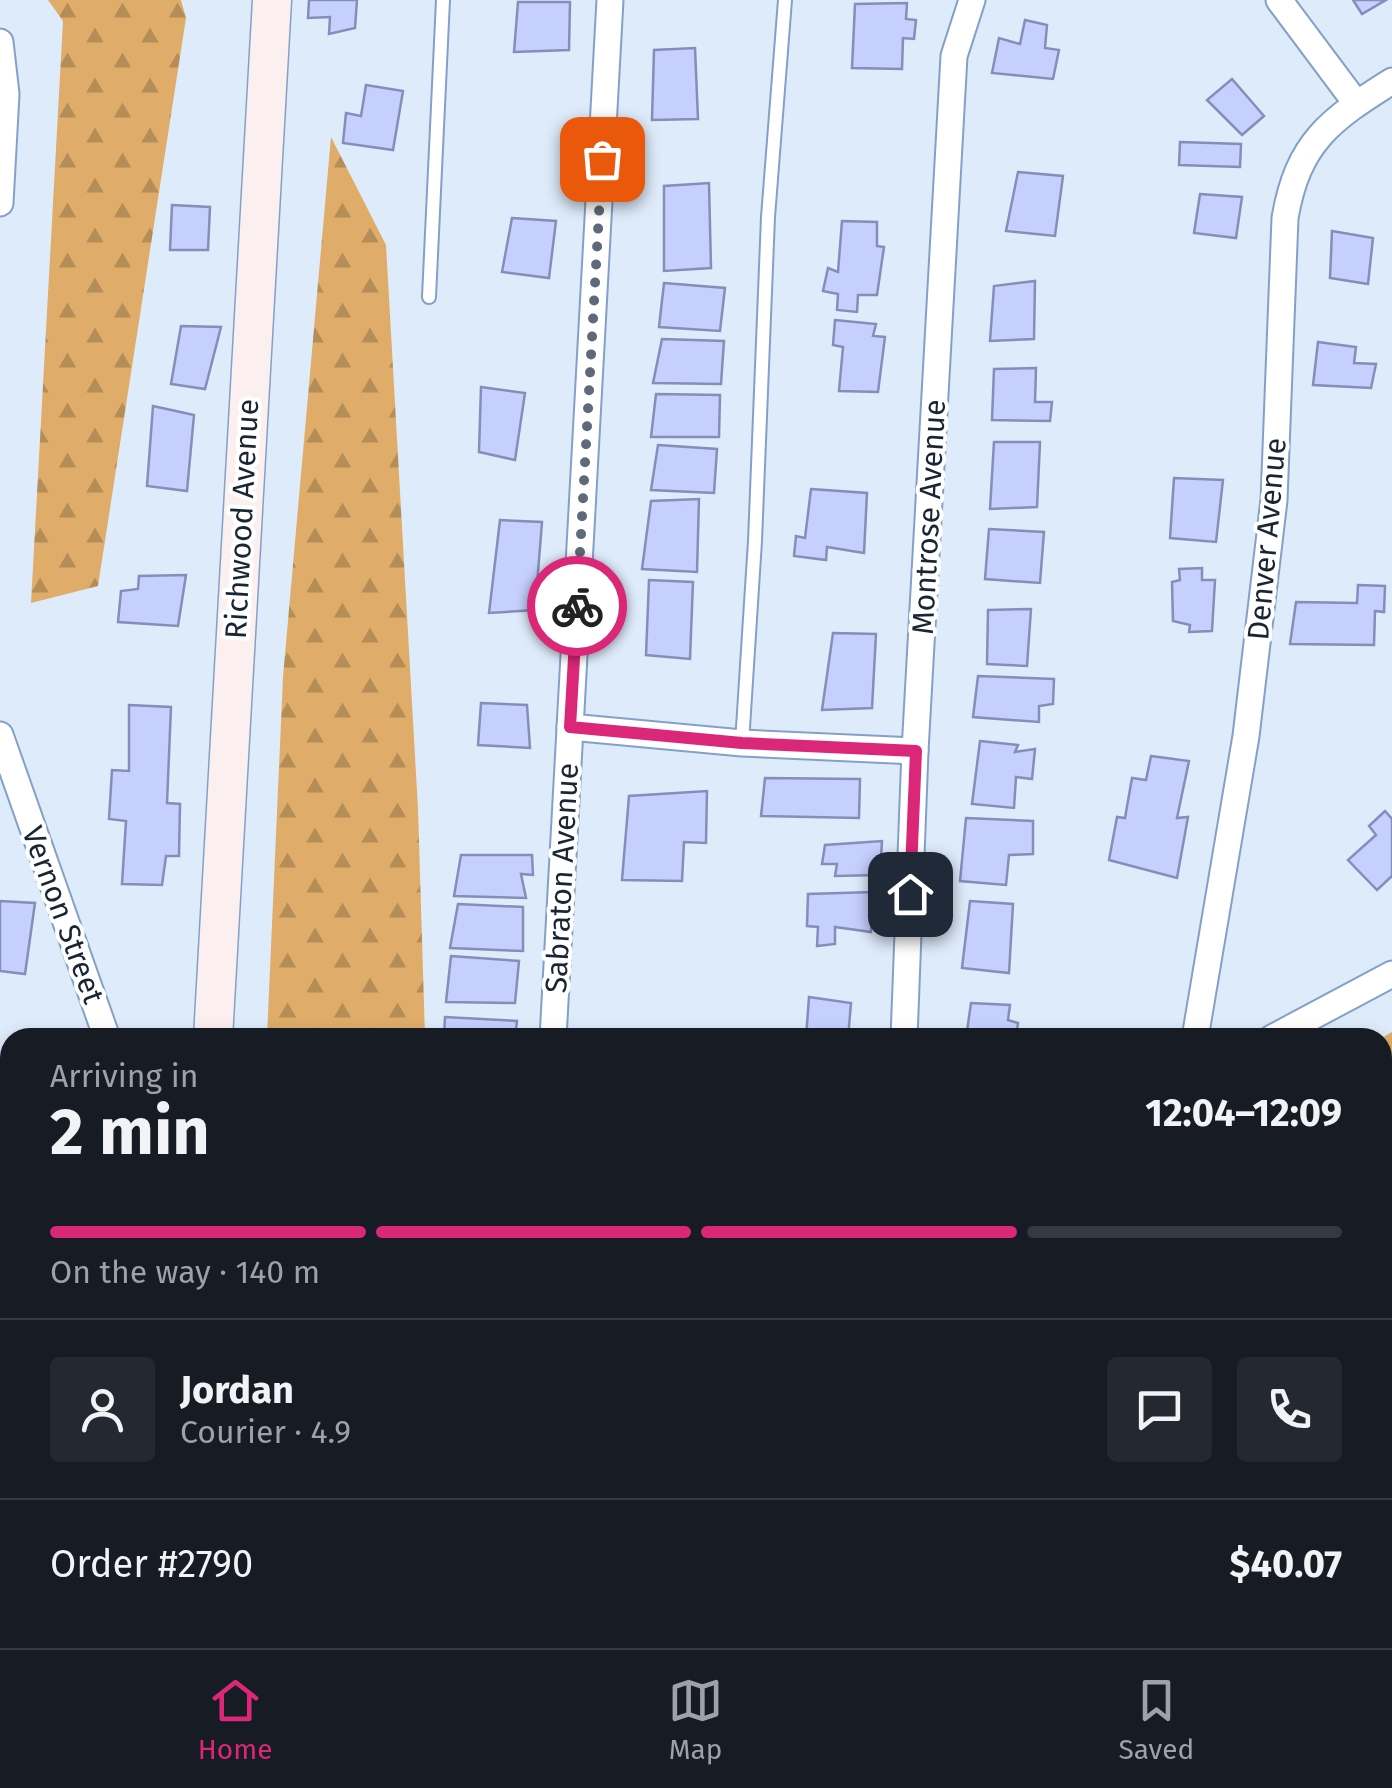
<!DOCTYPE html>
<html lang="en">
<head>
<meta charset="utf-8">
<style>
  body { margin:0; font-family:"Fira Sans",sans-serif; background:#242831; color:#f1f3f6; height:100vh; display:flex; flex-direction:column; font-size:38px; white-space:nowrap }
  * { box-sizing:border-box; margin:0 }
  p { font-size:32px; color:#9ea1a6 }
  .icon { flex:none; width:55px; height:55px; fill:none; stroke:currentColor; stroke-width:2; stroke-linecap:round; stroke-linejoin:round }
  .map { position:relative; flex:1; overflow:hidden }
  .side { position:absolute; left:0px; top:1028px; width:1392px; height:622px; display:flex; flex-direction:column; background:#171b24; border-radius:30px 30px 0 0; box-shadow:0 5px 15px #0003 }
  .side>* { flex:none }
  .pin { position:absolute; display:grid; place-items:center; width:85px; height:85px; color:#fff; margin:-42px; border-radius:20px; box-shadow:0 5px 15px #0006 }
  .courier { position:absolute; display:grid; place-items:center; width:100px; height:100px; margin:-50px; border:8px solid #db2777; border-radius:50%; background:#fff; color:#222; box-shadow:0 2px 12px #0007 }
  .headline em { font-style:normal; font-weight:700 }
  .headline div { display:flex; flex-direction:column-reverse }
  .headline { display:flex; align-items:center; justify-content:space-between; height:170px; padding:0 50px }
  h1 { font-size:65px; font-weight:700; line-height:75px }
  .bar { display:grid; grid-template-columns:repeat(4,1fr); gap:15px 10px; align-content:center; height:120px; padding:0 50px }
  .bar i { height:12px; border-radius:8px; background:#363941 }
  .bar .on { background:#db2777 }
  .bar p { grid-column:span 4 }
  .line { display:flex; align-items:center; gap:25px; padding:0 50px; border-top:2px solid #363941 }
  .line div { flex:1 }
  .round { display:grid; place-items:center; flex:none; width:105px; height:105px; border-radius:10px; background:#242831 }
  .menu { display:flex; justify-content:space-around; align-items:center; height:140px; border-top:2px solid #363941; background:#171b24; font-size:28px; color:#9ea1a6 }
  .menu a { display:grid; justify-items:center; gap:5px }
  .menu .on { color:#db2777 }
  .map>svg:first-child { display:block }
  .green { fill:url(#green-dots) }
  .forest { fill:url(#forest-firs) }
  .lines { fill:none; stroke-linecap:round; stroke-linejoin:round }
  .river { stroke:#45bcbb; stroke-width:52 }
  .building { fill:#c5d0ff; stroke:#848eb9; stroke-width:2.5 }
  .lane-casing { stroke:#83a1c7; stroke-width:16 }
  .street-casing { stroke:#83a1c7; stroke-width:29 }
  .secondary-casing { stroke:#83a1c7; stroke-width:41 }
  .primary-casing { stroke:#a99096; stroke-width:44 }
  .path { stroke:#98a4b4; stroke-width:5; stroke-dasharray:5 8; stroke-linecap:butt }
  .lane { stroke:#fff; stroke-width:12 }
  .street { stroke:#fff; stroke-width:25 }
  .secondary { stroke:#fcefef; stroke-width:38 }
  .primary { stroke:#fadfe0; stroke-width:40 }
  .done { stroke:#5e6a79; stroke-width:10; stroke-dasharray:0 18 }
  .route { stroke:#db2777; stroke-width:12 }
  .labels { text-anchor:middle; stroke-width:8; stroke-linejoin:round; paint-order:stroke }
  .street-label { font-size:30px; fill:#192533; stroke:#fff }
</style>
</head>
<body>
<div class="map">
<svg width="1392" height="1648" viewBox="0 0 1392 1648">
  <defs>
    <pattern id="green-dots" width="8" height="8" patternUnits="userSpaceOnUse" patternTransform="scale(2.5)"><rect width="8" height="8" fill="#edc085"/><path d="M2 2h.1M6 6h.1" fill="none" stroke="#cba573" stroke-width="1.8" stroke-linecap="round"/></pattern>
    <pattern id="forest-firs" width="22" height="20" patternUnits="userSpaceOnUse" patternTransform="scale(2.5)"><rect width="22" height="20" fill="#dfad69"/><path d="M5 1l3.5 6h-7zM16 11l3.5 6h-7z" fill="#b48d57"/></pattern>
  </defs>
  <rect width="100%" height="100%" fill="#deebfb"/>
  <g class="green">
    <polygon points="1392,1248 1392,1648 1207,1648 1208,1640 1382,1640 1382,1261"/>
    <polygon points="0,1432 10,1432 10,1640 135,1640 134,1648 0,1648"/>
  </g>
  <g class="forest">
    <polygon points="48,0 181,0 186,18 98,586 31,603 63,21"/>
    <polygon points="331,137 386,245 418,809 425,1037 267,1037 283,677"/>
    <polygon points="1392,1032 1392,1111 1383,1123 1382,1038"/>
    <polygon points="1392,1302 1392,1501 1383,1542 1382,1318"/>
    <polygon points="340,1640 1128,1640 1128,1648 337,1648"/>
    <polygon points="1241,1640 1360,1640 1358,1648 1239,1648"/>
  </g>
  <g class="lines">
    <g class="river">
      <polyline points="1382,1345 1392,1329"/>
      <polyline points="1278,1648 1280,1640"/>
    </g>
  </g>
  <g class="building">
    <polygon points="309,0 357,0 355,28 329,34 330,17 308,18"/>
    <polygon points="1353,0 1386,0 1362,14"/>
    <polygon points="518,2 570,2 569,50 514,52"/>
    <polygon points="907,3 906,19 916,20 914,39 903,38 902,69 852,68 855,4"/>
    <polygon points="1025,20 1047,25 1045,48 1059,50 1053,79 992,73 999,38 1020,44"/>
    <polygon points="695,48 698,119 652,120 654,50"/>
    <polygon points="1232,79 1264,116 1242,135 1207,100"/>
    <polygon points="366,85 403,91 393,150 343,143 346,113 361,116"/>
    <polygon points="1180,142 1241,144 1240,167 1179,165"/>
    <polygon points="1018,172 1063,176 1055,236 1006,231"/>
    <polygon points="709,183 711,268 664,271 664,186"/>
    <polygon points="1200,194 1242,197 1236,238 1194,233"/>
    <polygon points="172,205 210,207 208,250 170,250"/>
    <polygon points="512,218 556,221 549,278 502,272"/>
    <polygon points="842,221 877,222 877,246 884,247 877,295 858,295 857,312 837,310 838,294 823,291 828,268 838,272"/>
    <polygon points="1332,231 1373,238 1368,284 1330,278"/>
    <polygon points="1035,281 1034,339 990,341 994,286"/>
    <polygon points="664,283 725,288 720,331 659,327"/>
    <polygon points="835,320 876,324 873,336 885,337 878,392 839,391 843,347 833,345"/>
    <polygon points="181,326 221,327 205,389 171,384"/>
    <polygon points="662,339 724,341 721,384 653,383"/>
    <polygon points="1318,342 1356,347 1354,363 1376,364 1371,388 1313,385"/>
    <polygon points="1036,368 1035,402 1052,402 1050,421 992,420 994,369"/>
    <polygon points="481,387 525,393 515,460 479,452"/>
    <polygon points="656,394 720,395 719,437 651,437"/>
    <polygon points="153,406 194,415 187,491 147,486"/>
    <polygon points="994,442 1040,442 1037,507 990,509"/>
    <polygon points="658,445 717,449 714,493 651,490"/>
    <polygon points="1174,478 1223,480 1216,542 1170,538"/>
    <polygon points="811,489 867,493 864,553 827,547 826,560 794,556 796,536 805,538"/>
    <polygon points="699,499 697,572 642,569 651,501"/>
    <polygon points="500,520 542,522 535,610 489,613"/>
    <polygon points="989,529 1044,532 1040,583 985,579"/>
    <polygon points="1202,568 1202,580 1215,580 1212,631 1189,632 1190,625 1173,621 1172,582 1180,580 1179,569"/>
    <polygon points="186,575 178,626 118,622 121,591 138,589 139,576"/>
    <polygon points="649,580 693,582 690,659 646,655"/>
    <polygon points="1358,585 1385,586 1384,612 1375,611 1374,645 1290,644 1296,602 1357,603"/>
    <polygon points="1031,609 1027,666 987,664 988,610"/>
    <polygon points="833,633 876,634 872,708 822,710"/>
    <polygon points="978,676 1054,679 1053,704 1039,706 1039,722 973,717"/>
    <polygon points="481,703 527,705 530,748 478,745"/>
    <polygon points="129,705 171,707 167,803 180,804 179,856 166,856 162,885 122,884 126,821 109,819 112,770 129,771"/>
    <polygon points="980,741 1018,745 1015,752 1035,749 1032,779 1016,777 1014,808 972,804"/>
    <polygon points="1151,756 1189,761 1177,818 1188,817 1177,878 1109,860 1117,817 1125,818 1132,778 1146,780"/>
    <polygon points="765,778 860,779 859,818 761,816"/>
    <polygon points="707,791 706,843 684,842 682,881 622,880 629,796"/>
    <polygon points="1385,811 1392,819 1392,876 1377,890 1348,860 1376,835 1369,826"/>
    <polygon points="966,818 1033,821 1033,854 1009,855 1006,885 960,881"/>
    <polygon points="882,841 880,875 835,876 837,864 822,864 825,845"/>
    <polygon points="461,855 532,855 533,875 521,874 526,898 454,896"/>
    <polygon points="873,892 871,932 835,927 835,944 817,946 818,927 807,926 808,894"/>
    <polygon points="0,901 35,903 25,974 0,971"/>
    <polygon points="970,901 1013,904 1009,973 962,968"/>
    <polygon points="458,904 523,907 523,951 450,948"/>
    <polygon points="451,956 519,961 515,1003 446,1002"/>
    <polygon points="809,997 851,1003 848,1038 806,1038"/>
    <polygon points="971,1003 1010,1005 1008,1020 1018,1023 1016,1038 966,1038"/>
    <polygon points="445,1017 517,1021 515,1038 444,1038"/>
    <polygon points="231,1640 281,1640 280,1648 248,1648 231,1645"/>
  </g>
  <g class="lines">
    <defs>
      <g id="lane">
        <polyline points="429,297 443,0"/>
        <polyline points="742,743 755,541 768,217 785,0"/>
      </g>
      <g id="street">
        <polyline points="1279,0 1356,103"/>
        <polyline points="0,42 6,94 0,203"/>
        <polyline points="570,727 742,743 915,751"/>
        <polyline points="0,735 107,1038"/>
        <polyline points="553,1038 610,0"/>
        <polyline points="904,1038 915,751 954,56 972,0"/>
        <path d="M1195,1038L1246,736L1274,500L1285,218C1298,142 1330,120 1392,81"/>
        <polyline points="1272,1038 1392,974"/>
        <polyline points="0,1421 10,1421"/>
      </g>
      <g id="secondary">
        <polyline points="213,1038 272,0"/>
        <polyline points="180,1648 180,1640"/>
      </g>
      <g id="primary">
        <polyline points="1382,1175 1392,1163"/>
        <polyline points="1149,1648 1150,1640"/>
      </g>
    </defs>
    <use href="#lane" class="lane-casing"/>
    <use href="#street" class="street-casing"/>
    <use href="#secondary" class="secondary-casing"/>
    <use href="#primary" class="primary-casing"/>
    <g class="path">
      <polyline points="1382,1261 1392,1248"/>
      <polyline points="1207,1648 1208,1640"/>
    </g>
    <use href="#lane" class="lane"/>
    <use href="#street" class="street"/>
    <use href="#secondary" class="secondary"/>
    <use href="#primary" class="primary"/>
  </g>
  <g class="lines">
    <polyline class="done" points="577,606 602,159"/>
    <polyline class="route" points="577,606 570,727 742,743 916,751 910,894"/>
  </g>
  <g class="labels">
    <g class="street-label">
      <text transform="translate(929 517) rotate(-87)" y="10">Montrose Avenue</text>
      <text transform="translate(242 519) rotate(-87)" y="10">Richwood Avenue</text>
      <text transform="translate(1267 539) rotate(-85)" y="10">Denver Avenue</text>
      <text transform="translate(562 878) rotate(-87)" y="10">Sabraton Avenue</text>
      <text transform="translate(63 915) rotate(70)" y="10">Vernon Street</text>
    </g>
  </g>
</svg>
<div class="pin" style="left:602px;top:159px;background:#ea580c"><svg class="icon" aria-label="bag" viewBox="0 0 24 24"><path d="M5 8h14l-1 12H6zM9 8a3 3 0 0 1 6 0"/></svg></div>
<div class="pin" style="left:910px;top:894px;background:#1f2937"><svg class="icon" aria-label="home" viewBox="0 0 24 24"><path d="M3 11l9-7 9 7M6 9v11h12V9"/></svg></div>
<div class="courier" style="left:577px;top:606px"><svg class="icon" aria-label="bike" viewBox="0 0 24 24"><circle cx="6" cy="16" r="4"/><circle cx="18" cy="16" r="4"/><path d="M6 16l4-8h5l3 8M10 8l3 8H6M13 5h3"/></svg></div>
<section class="side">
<div class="headline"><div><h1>2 min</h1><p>Arriving in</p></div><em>12:04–12:09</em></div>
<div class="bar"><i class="on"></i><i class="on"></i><i class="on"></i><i></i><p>On the way · 140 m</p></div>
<div class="line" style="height:180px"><a class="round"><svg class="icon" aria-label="person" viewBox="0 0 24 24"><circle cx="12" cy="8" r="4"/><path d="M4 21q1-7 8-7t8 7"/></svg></a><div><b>Jordan</b><p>Courier · 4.9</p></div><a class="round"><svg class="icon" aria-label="chat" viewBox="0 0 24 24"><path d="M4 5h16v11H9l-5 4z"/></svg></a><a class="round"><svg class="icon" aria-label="phone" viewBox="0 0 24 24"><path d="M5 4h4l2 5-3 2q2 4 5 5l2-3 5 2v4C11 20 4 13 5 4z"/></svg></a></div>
<div class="line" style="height:130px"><div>Order #2790</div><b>$40.07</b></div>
</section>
</div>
<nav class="menu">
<a class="on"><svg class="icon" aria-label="home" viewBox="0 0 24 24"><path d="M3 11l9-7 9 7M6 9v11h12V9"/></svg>Home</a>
<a><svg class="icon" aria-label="map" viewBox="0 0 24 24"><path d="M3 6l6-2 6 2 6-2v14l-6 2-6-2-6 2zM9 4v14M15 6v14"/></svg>Map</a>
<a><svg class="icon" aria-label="saved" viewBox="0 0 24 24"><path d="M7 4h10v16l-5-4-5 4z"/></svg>Saved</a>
</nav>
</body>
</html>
